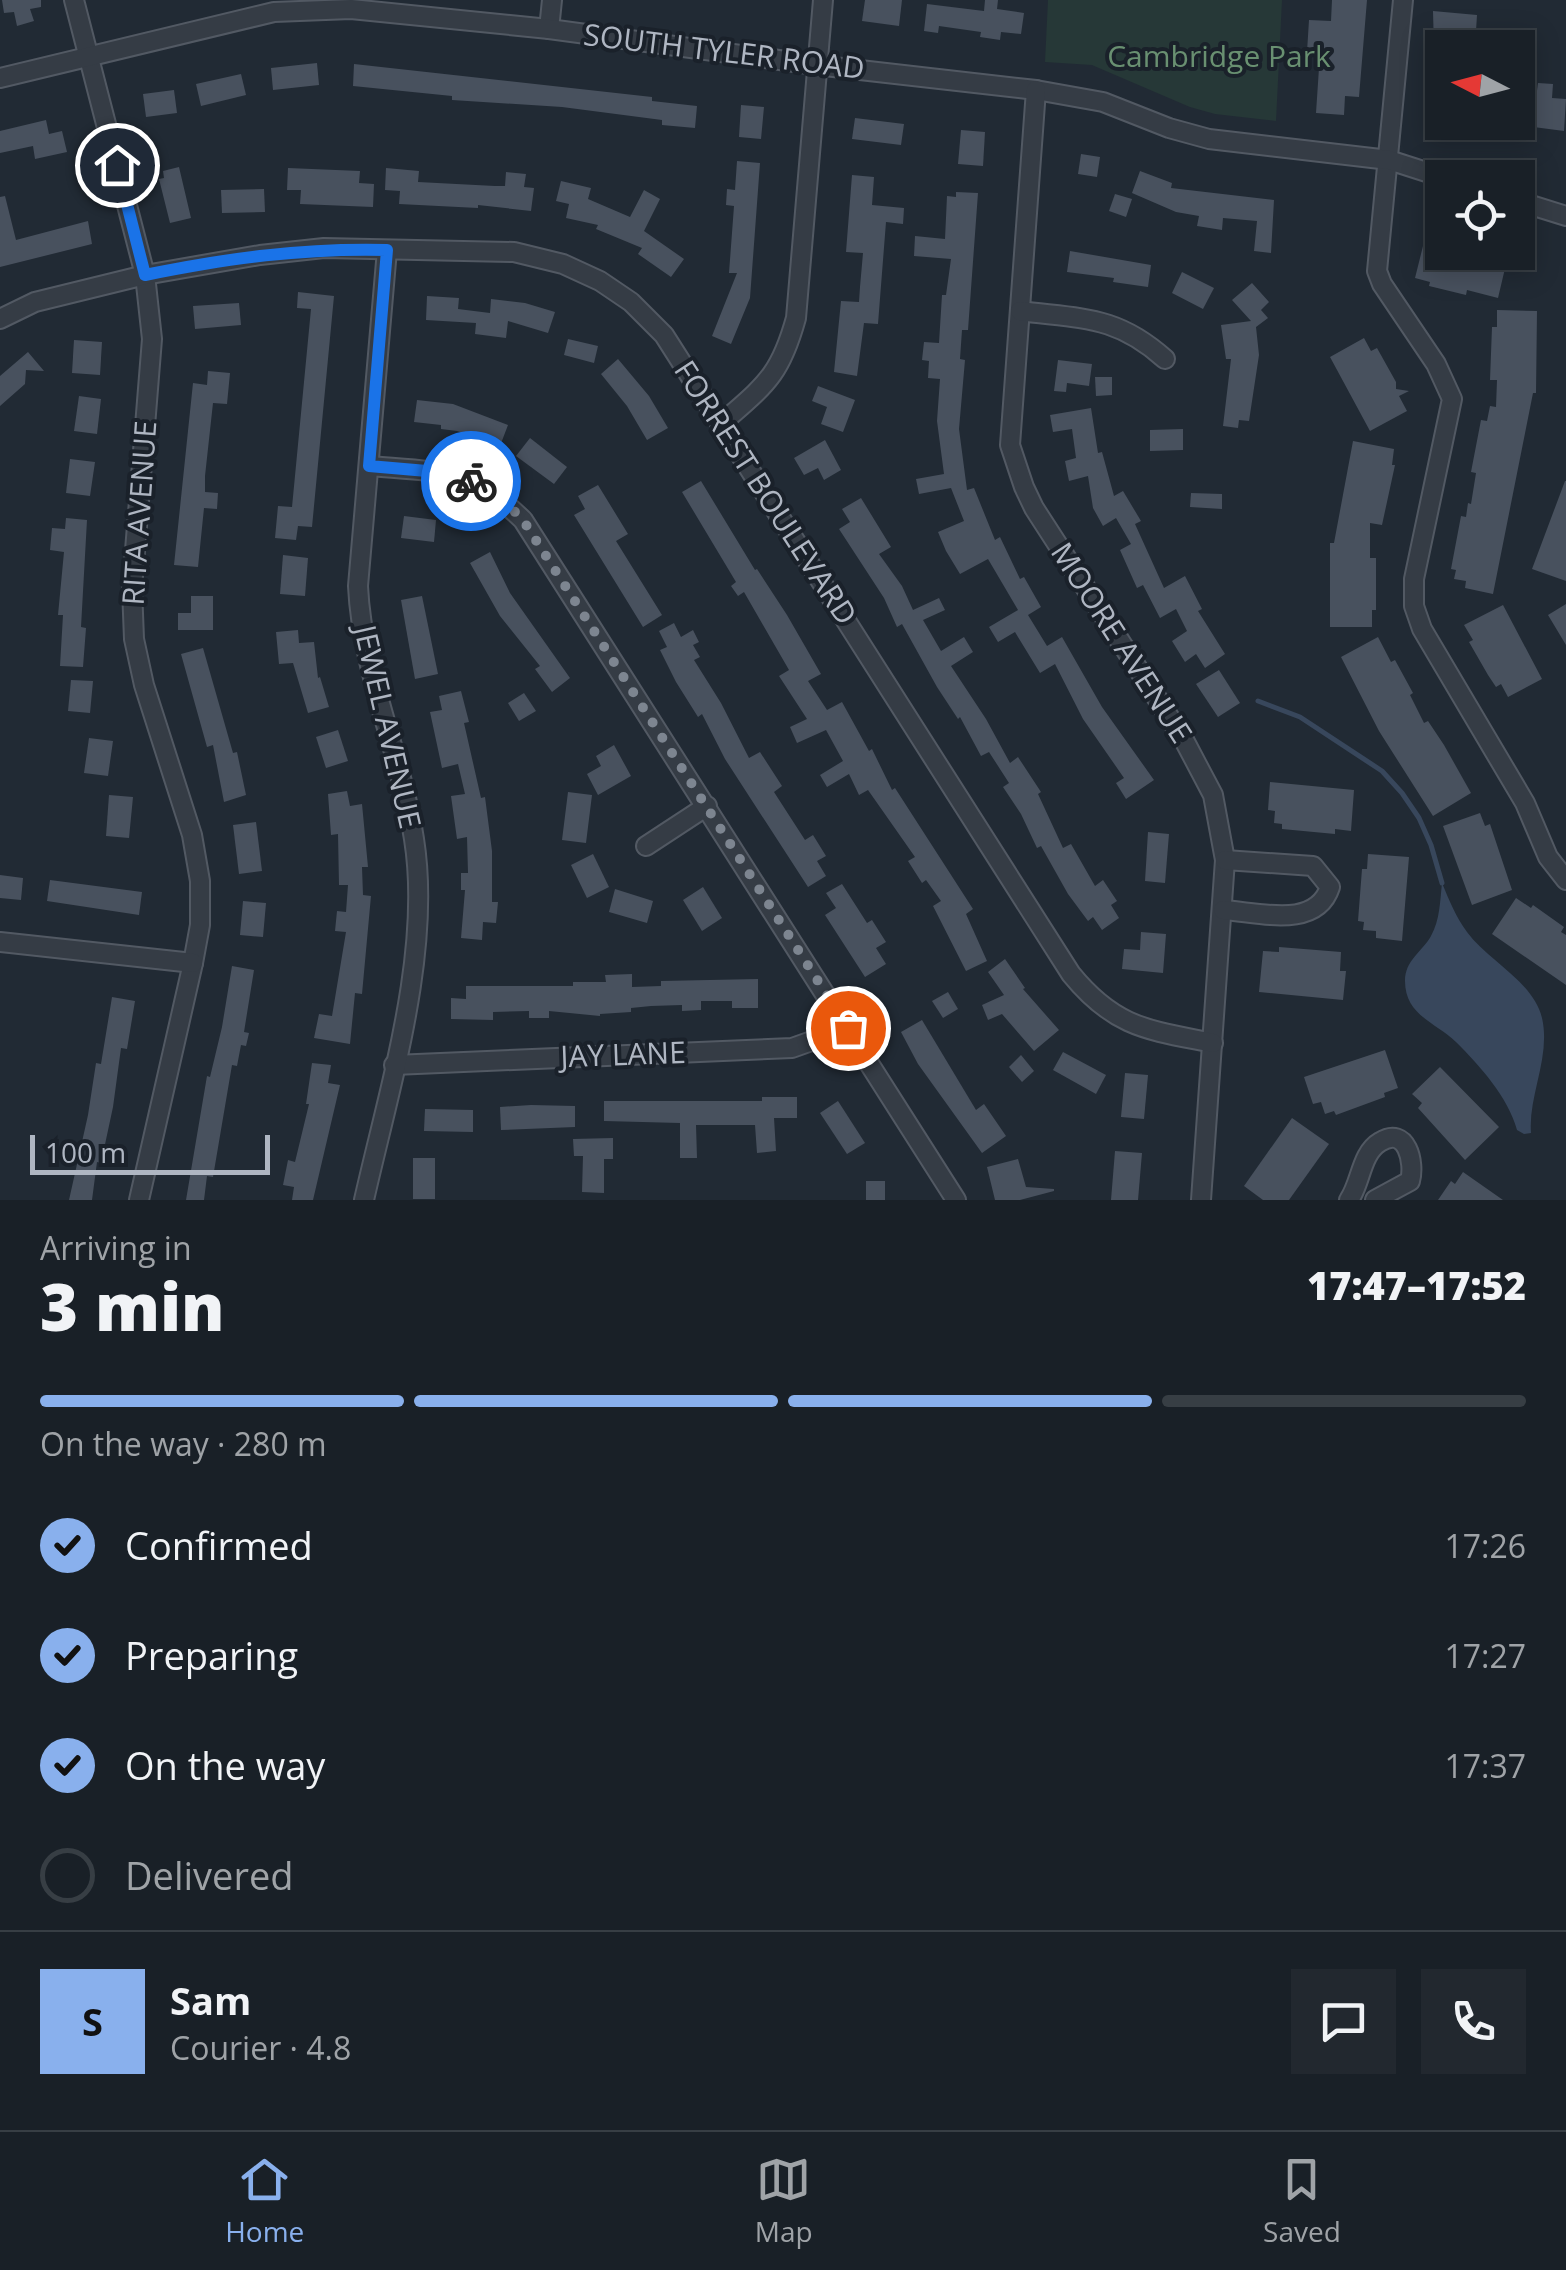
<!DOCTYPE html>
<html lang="en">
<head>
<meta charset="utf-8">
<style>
  body { margin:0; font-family:"Open Sans",sans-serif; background:#22282f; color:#f1f3f6; height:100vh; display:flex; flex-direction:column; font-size:38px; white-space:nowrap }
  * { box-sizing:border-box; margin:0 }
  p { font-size:32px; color:#9fa3a7 }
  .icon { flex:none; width:55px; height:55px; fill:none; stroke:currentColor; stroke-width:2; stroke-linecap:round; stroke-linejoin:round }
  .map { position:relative; height:1200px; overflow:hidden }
  .drawer { display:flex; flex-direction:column; background:#192027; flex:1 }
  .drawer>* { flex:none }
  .needle { width:65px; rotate:276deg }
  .buttons { position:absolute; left:1425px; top:30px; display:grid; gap:20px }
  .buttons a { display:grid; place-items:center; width:110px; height:110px; border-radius:0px; background:#192027; box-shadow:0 5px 25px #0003,0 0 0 2px #373e44; font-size:50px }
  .scale { position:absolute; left:30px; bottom:25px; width:240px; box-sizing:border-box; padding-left:10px; border:5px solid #afb6c2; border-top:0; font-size:28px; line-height:35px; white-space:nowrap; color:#afb6c2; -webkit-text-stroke:8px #1a212a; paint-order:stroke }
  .pin { position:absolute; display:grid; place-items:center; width:85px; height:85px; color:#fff; margin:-42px; border:5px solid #fff; border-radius:50%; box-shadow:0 2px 10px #0007 }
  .courier { position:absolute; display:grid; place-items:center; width:100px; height:100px; margin:-50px; border:8px solid #1a73e8; border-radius:50%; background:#fff; color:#222; box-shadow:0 2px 12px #0007 }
  .summary em { font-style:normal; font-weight:800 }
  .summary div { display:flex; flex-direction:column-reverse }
  .summary { display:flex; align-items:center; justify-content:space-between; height:170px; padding:0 40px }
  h1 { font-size:65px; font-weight:800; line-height:75px }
  .bar { display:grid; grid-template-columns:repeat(4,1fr); gap:15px 10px; align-content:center; height:120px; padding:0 40px }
  .bar i { height:12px; border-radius:8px; background:#373e44 }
  .bar .current { background:#89b0ed }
  .bar p { grid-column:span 4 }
  .line { display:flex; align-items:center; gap:25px; padding:0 40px; border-top:2px solid #373e44 }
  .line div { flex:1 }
  .round { display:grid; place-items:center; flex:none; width:105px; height:105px; border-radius:0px; background:#22282f }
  ol { padding:0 40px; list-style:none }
  li { display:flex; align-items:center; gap:30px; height:110px }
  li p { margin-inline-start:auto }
  li .icon { padding:10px; border-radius:50%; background:#89b0ed; color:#111; stroke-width:4 }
  li:last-child { color:#9fa3a7 }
  li i { width:55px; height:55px; border:5px solid #373e44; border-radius:50% }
  .menu { display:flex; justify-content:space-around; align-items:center; height:140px; border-top:2px solid #373e44; background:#192027; font-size:28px; color:#9fa3a7 }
  .menu a { display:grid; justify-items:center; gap:5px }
  .menu .current { color:#89b0ed }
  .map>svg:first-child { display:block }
  .green { fill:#263837 }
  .water { fill:#38475c }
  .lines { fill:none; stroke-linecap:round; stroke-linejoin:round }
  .stream { stroke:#38475c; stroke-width:5 }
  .building { fill:#48515e }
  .minor-casing { stroke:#525963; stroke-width:22 }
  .minor { stroke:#353c45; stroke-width:18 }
  .done { stroke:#7d8590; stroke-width:10; stroke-dasharray:0 18 }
  .route { stroke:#1a73e8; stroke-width:12 }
  .labels { text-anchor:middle; stroke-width:8; stroke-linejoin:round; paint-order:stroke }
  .street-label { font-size:30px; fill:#afb6c2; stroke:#1a212a }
  .park-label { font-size:30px; fill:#699071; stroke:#1a212a }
</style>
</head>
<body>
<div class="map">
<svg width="1566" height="1200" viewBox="0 0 1566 1200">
  <rect width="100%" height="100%" fill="#212a34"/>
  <polygon class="green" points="1048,0 1282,0 1276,121 1215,114 1190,107 1092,65 1045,62"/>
  <path class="water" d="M1442,883C1449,900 1456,917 1467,932C1488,961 1533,981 1542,1018C1551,1057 1528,1096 1531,1133L1524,1134L1517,1130C1508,1097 1480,1066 1456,1042C1435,1022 1405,1015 1405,981C1405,960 1422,952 1431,936C1440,920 1440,901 1442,883Z"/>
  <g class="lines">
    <polyline class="stream" points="1258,701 1300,717 1382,771 1402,793 1419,818 1431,845 1442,883"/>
  </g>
  <g class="building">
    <polygon points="2,0 41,0 41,7 30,9 34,21 17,26 14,12 4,13"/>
    <polygon points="865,0 902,0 899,26 862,21"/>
    <polygon points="985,0 998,0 997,9 1024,13 1021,34 1001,32 1000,40 980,37 981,32 939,26 938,33 924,31 927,4 984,11"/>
    <polygon points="1332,0 1367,0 1359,97 1345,96 1344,115 1316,113 1320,53 1307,52 1309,20 1331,21"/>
    <polygon points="1433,11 1477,15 1475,48 1434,48"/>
    <polygon points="317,63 319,85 273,90 271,68"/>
    <polygon points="354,64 652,97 652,101 697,106 695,128 662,125 662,120 562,107 452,100 452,96 353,86"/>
    <polygon points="241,74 246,95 201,106 196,84"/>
    <polygon points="1538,83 1553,84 1552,98 1566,99 1564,131 1518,125 1518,96 1536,98"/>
    <polygon points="174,90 177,113 146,117 143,94"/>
    <polygon points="1426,103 1442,104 1442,123 1425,122"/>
    <polygon points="741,105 764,107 761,139 739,137"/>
    <polygon points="855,118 904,124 901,145 852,139"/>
    <polygon points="46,120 49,134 62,131 67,152 35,159 33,146 0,153 0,131"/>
    <polygon points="961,130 985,132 983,166 958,164"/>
    <polygon points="1081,154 1100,157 1097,177 1078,174"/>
    <polygon points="737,161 760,163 750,298 731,344 712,336 737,273 729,273 734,206 726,205 727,189 735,190"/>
    <polygon points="179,167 191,218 170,223 159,179 164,178 163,171"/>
    <polygon points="288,168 360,171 359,183 374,184 373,207 300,204 301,190 287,190"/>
    <polygon points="386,168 419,171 418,182 495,186 505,186 506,172 526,174 524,187 534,188 531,211 478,205 478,208 399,204 400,191 385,190"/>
    <polygon points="1140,171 1172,183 1171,188 1274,200 1271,253 1254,251 1257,221 1223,218 1222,230 1197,226 1199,216 1176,212 1132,193"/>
    <polygon points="852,175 874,177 872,205 904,208 903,224 886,222 878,324 864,323 857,376 834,372 841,301 859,302 860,287 863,253 846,252"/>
    <polygon points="561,181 591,188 588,199 630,217 644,190 660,199 644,231 684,259 671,277 638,254 642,248 596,229 598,225 566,218 569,204 556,201"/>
    <polygon points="264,189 265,212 222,213 221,190"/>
    <polygon points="956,192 978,193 968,330 962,330 960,359 965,360 959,429 967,490 974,488 995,540 1000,537 1020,579 1024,577 1041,607 1028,615 1047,646 1062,637 1102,707 1154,780 1126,799 1116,783 1124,778 1083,719 1055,664 1040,673 1015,632 998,642 989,627 1018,610 988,559 960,574 946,551 938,532 964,521 951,488 919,494 916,479 944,474 937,421 940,379 928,378 929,361 922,360 924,342 939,343 942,295 946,295 951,259 914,256 915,236 945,239 947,196 956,197"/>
    <polygon points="1115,194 1132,199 1126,217 1109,211"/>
    <polygon points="5,196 16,240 88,221 92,244 0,267 0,197"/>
    <polygon points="1425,238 1442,243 1442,252 1480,252 1507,260 1498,298 1467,290 1466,295 1429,286 1430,282 1415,278"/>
    <polygon points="1070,251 1151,265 1148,287 1113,282 1114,278 1067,272"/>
    <polygon points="1182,272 1214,288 1203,309 1172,293"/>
    <polygon points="1252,283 1269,302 1261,310 1268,318 1256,327 1259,355 1249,421 1239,420 1238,428 1223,426 1231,359 1226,359 1221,325 1251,321 1232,300"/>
    <polygon points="298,292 334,296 312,527 298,526 296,540 275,538 278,506 292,507 311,309 297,308"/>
    <polygon points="427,296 459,298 458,309 490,313 491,299 525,303 555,312 548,333 508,321 506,338 475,334 476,323 426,320"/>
    <polygon points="239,303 241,325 195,329 193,306"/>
    <polygon points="1497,310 1537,311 1536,393 1533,393 1493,594 1465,588 1466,581 1454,579 1456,570 1451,569 1461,516 1466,517 1468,503 1471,504 1476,473 1471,472 1481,420 1487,421 1490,406 1496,407 1497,380 1490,380 1492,327 1497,327"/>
    <polygon points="1364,338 1371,351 1377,348 1396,382 1396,389 1409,391 1399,396 1407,411 1370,431 1330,357"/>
    <polygon points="568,339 598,346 594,363 564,355"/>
    <polygon points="74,340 102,342 100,375 72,373"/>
    <polygon points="28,352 44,371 26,370 25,384 0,406 0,376"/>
    <polygon points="618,359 649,396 668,428 647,440 627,406 601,374"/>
    <polygon points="1058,360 1092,364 1089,386 1067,383 1066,392 1054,391"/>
    <polygon points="208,371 230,373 227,404 213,403 205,476 205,492 218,493 217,509 204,508 198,567 174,565 193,383 207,385"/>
    <polygon points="1095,377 1112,377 1112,395 1096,396"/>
    <polygon points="818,386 855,400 843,432 821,424 827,407 812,401"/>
    <polygon points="79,396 101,399 97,434 74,431"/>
    <polygon points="417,400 453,404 508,425 500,446 457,431 441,429 441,425 414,422"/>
    <polygon points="1091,408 1098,453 1102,452 1114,496 1123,491 1141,521 1135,524 1164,588 1185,576 1202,609 1198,611 1225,654 1205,668 1196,654 1185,662 1172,641 1187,631 1176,609 1160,618 1143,585 1137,588 1120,550 1131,544 1116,518 1103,526 1093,508 1088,476 1069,481 1065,461 1076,458 1072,429 1053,432 1050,415"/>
    <polygon points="1183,429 1183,450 1150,451 1150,430"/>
    <polygon points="530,438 567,467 554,484 516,456"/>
    <polygon points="825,440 841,470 824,480 818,468 804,475 794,458"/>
    <polygon points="1353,441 1394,449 1392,465 1395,465 1382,525 1370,523 1370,558 1376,558 1376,610 1372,610 1372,627 1330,627 1330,543 1334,543"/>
    <polygon points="70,459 95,462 90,496 66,493"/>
    <polygon points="701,481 755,570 757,569 787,615 821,674 808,681 827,710 842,702 869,751 872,749 892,790 895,788 973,909 966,914 987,961 966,971 933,906 941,901 926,880 922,883 908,861 915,857 868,790 859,795 849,774 827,787 820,775 843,761 826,730 797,743 790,727 807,719 779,676 789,670 744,592 738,596 731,586 736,582 682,492"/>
    <polygon points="1565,481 1566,481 1566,581 1532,569"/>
    <polygon points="598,485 628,534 616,541 662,615 643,627 574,515 585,509 578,496"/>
    <polygon points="1191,493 1222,494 1222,509 1190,507"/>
    <polygon points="861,498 891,547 879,554 902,586 913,610 939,598 945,610 923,620 941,651 964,637 973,652 951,666 986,719 1010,763 1018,757 1041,792 1038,794 1063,848 1071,844 1095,886 1103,880 1117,901 1111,905 1119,918 1102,930 1093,917 1088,921 1068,894 1041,846 1037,848 1021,814 1003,787 1009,783 989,752 981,756 960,717 958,719 937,687 902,624 897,627 884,598 839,529 850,522 842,509"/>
    <polygon points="404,516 436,520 434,542 401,538"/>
    <polygon points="66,518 87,520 81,627 86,628 83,667 60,666 63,615 58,615 64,552 50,550 52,528 65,529"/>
    <polygon points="490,552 510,593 570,678 552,692 535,669 540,666 500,616 470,563"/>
    <polygon points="283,555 308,558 305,596 280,594"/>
    <polygon points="191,596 213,596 213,630 178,630 178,613 191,613"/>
    <polygon points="422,596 438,674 415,679 401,600"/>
    <polygon points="1566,604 1566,645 1548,615"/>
    <polygon points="1503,605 1542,679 1508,697 1501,684 1496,687 1488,675 1469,642 1473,640 1464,625"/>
    <polygon points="674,623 681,637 693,630 699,642 693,645 700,657 694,660 721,703 749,758 760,752 782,786 774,792 805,840 813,835 826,856 817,861 826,876 808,887 725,759 702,714 698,717 676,682 660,650 667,647 659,631"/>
    <polygon points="298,630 299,643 314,642 318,678 320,677 329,707 308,713 293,663 279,664 276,632"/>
    <polygon points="1378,637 1391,662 1395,660 1413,693 1410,695 1424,723 1428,721 1444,745 1471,793 1433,816 1379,731 1341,657"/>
    <polygon points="203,648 233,753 237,752 246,795 224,802 213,745 207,747 181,654"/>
    <polygon points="1219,670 1240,703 1218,717 1196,684"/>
    <polygon points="71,680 93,681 90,713 68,711"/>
    <polygon points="461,691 469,722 464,723 481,798 485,797 492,851 492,902 498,902 496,923 483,922 482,940 461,938 465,890 461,890 461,873 468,873 467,837 457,839 451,796 465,794 458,764 442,768 430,712 442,710 439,696"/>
    <polygon points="524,693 536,711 519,721 508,703"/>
    <polygon points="338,730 348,761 326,768 316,737"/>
    <polygon points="89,738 113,741 108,776 84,773"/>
    <polygon points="614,745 631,776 598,795 587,774 601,766 596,756"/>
    <polygon points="1270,782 1354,790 1351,831 1335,829 1335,834 1282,829 1282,824 1274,823 1275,811 1268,810"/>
    <polygon points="347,791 350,806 362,804 368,867 362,867 363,895 371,896 362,994 355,993 350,1044 314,1038 319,1014 332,1016 346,932 335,931 337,911 346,912 348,885 339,885 338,834 331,835 328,794"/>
    <polygon points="568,792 592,795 586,843 562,840"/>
    <polygon points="109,795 133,797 129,838 106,836"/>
    <polygon points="1480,813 1485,826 1490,824 1512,890 1472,905 1443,826"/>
    <polygon points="256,822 262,871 239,874 233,825"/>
    <polygon points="1148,832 1169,834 1165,883 1145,881"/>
    <polygon points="593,854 609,887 587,898 571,865"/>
    <polygon points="1368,854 1409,857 1402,941 1376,938 1376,931 1363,930 1364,922 1358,921 1362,869 1367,869"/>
    <polygon points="0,875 23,878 21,900 0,898"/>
    <polygon points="50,880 142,892 139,915 47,901"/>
    <polygon points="842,884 867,923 872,920 886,942 876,948 886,964 865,977 825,915 836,908 826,893"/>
    <polygon points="703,887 722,918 702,931 683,900"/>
    <polygon points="615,889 653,901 647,923 609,912"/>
    <polygon points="1516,898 1531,908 1533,905 1564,927 1561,932 1566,935 1566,985 1492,934"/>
    <polygon points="243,901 266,903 263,937 240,935"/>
    <polygon points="1141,932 1166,934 1163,973 1122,969 1124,949 1140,950"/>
    <polygon points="1279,947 1341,952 1340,971 1346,971 1343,1000 1259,992 1263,951 1279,952"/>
    <polygon points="1005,959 1025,988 1023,989 1059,1030 1034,1051 1002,1014 988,1020 982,1005 1004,995 988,972"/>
    <polygon points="232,966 254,970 244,1032 249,1033 246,1046 241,1045 237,1066 232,1065 213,1177 207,1176 204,1200 186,1200 207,1076 210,1077 222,1027"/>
    <polygon points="632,974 632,987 661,986 661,981 758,979 758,1008 732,1008 732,1001 701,1001 701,1010 682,1011 682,1005 651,1006 631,1008 631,1012 600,1014 600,1016 549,1011 549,1018 529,1018 529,1011 493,1012 493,1020 451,1019 451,998 466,999 466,986 573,986 573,982 606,982 605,975"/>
    <polygon points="948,992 958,1009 943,1018 932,1001"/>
    <polygon points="112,997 135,1001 127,1049 121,1048 113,1107 101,1163 97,1162 92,1200 69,1200 88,1115 96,1063 101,1064"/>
    <polygon points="922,1020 976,1110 984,1104 1006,1136 982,1153 918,1064 901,1032"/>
    <polygon points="1385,1050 1398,1088 1384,1093 1385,1097 1336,1115 1334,1111 1325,1114 1321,1102 1313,1104 1304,1077"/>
    <polygon points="1063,1052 1106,1075 1096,1094 1053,1070"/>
    <polygon points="1021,1055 1034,1071 1022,1082 1009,1067"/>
    <polygon points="312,1063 331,1065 328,1083 340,1085 313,1200 292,1200 294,1187 283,1185 288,1160 295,1162 309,1104 306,1104"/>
    <polygon points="1440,1067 1499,1127 1465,1160 1418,1108 1422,1103 1412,1094"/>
    <polygon points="1125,1073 1148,1075 1144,1119 1121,1117"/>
    <polygon points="762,1097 797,1097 797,1118 774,1118 776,1151 757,1153 755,1125 696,1125 697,1158 680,1158 680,1123 604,1121 604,1101 762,1101"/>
    <polygon points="838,1101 865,1143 847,1154 820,1113"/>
    <polygon points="531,1105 575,1106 575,1127 501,1130 500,1107"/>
    <polygon points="425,1109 473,1110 473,1132 424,1131"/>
    <polygon points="1292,1118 1329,1144 1289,1200 1263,1200 1244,1186"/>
    <polygon points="613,1138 613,1159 604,1159 604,1193 582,1192 583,1156 574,1156 573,1139"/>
    <polygon points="1115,1151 1142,1153 1138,1200 1111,1200"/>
    <rect x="413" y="1158" width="22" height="41"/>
    <polygon points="1018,1159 1026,1187 1054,1189 1054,1191 1020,1200 995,1200 987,1167"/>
    <polygon points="1463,1172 1503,1200 1438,1200 1451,1181 1455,1184"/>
    <rect x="866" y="1181" width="19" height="19"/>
  </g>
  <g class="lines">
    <defs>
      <g id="minor">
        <polyline points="74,0 145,275 152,339 132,588 134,639 144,685 192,835 200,881 200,925 193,963 139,1200"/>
        <polyline points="1403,0 1377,271 1382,284 1436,364 1452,399 1414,579 1414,606 1422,629 1525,803 1548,857 1566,880"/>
        <polyline points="549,29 552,0"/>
        <polyline points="0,78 274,12 351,9 549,29 816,65 1036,90 1103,102 1169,128 1209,139 1389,160 1445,178"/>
        <polyline points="1036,90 1010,445 1024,487 1034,508 1184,740 1213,795 1225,860 1201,1200"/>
        <polyline points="1518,201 1566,216"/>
        <path d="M1020,311C1081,319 1116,315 1165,359"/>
        <path d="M0,319L35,302L145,275L260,255L324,248L514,252L563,264L600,281L631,302L664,335L1071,974C1115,1028 1148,1030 1213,1043"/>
        <path d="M722,423C765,385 780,376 796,318L823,0"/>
        <path d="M369,466C439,472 470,468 523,520L956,1200"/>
        <polyline points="646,846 707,806"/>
        <path d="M1223,910C1258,912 1316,930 1330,887L1313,866L1225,860"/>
        <polyline points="0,942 193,963"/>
        <polyline points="394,1065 792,1048 848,1028"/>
        <path d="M364,1200C389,1089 432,952 414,839C401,753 362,673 358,586L387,250"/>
        <path d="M1349,1200C1361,1183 1361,1153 1380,1142C1407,1125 1415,1163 1410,1181L1375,1200"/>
      </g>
    </defs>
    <use href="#minor" class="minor-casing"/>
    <use href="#minor" class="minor"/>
  </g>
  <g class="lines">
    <polyline class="done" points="471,481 503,500 523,520 848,1028"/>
    <path class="route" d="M117,165L145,275C229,258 302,248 387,250L369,466L450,473L471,481"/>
  </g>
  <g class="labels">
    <g class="street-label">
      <text transform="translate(724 52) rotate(7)" y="10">SOUTH TYLER ROAD</text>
      <text transform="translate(765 493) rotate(57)" y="10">FORREST BOULEVARD</text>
      <text transform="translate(140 513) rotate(-86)" y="10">RITA AVENUE</text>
      <text transform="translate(1121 643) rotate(57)" y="10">MOORE AVENUE</text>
      <text transform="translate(387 727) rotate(77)" y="10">JEWEL AVENUE</text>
      <text transform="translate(623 1055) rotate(-2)" y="10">JAY LANE</text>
    </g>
    <g class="park-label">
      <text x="1219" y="67">Cambridge Park</text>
    </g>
  </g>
</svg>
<div class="buttons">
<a><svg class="needle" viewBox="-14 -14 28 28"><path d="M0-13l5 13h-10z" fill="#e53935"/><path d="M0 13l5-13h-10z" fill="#9fa3a7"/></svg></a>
<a><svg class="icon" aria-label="locate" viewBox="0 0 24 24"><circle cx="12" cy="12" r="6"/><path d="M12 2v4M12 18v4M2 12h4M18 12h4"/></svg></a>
</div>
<div class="scale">100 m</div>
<div class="pin" style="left:848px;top:1028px;background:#ea580c"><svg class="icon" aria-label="bag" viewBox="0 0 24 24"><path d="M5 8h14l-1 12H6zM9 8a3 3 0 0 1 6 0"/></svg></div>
<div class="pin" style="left:117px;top:165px;background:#1f2937"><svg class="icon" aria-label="home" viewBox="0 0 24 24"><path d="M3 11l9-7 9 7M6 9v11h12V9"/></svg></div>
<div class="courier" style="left:471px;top:481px"><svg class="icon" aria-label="bike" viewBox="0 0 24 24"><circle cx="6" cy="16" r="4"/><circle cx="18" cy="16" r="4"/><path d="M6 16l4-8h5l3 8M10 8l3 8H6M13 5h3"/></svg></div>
</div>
<section class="drawer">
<div class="summary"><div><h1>3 min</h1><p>Arriving in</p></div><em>17:47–17:52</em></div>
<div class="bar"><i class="current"></i><i class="current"></i><i class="current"></i><i></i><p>On the way · 280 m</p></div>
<ol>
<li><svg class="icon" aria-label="check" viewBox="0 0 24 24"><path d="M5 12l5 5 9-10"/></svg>Confirmed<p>17:26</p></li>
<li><svg class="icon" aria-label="check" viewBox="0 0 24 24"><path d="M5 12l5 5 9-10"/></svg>Preparing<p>17:27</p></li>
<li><svg class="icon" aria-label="check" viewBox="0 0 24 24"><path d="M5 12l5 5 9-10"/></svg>On the way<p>17:37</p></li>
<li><i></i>Delivered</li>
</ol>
<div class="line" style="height:180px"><b class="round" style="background:#89b0ed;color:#111">S</b><div><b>Sam</b><p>Courier · 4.8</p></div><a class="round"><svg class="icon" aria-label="chat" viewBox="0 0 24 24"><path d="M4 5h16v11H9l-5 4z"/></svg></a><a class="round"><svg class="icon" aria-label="phone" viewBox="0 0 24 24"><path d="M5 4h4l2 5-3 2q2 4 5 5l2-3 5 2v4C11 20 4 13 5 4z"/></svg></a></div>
</section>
<nav class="menu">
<a class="current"><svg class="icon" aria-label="home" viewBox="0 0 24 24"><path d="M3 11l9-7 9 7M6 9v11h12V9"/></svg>Home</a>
<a><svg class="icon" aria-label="map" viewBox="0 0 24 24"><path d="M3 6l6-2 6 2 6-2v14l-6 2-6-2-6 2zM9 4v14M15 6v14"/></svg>Map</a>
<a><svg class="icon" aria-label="saved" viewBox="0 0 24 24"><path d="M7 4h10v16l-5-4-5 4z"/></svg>Saved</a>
</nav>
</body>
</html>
